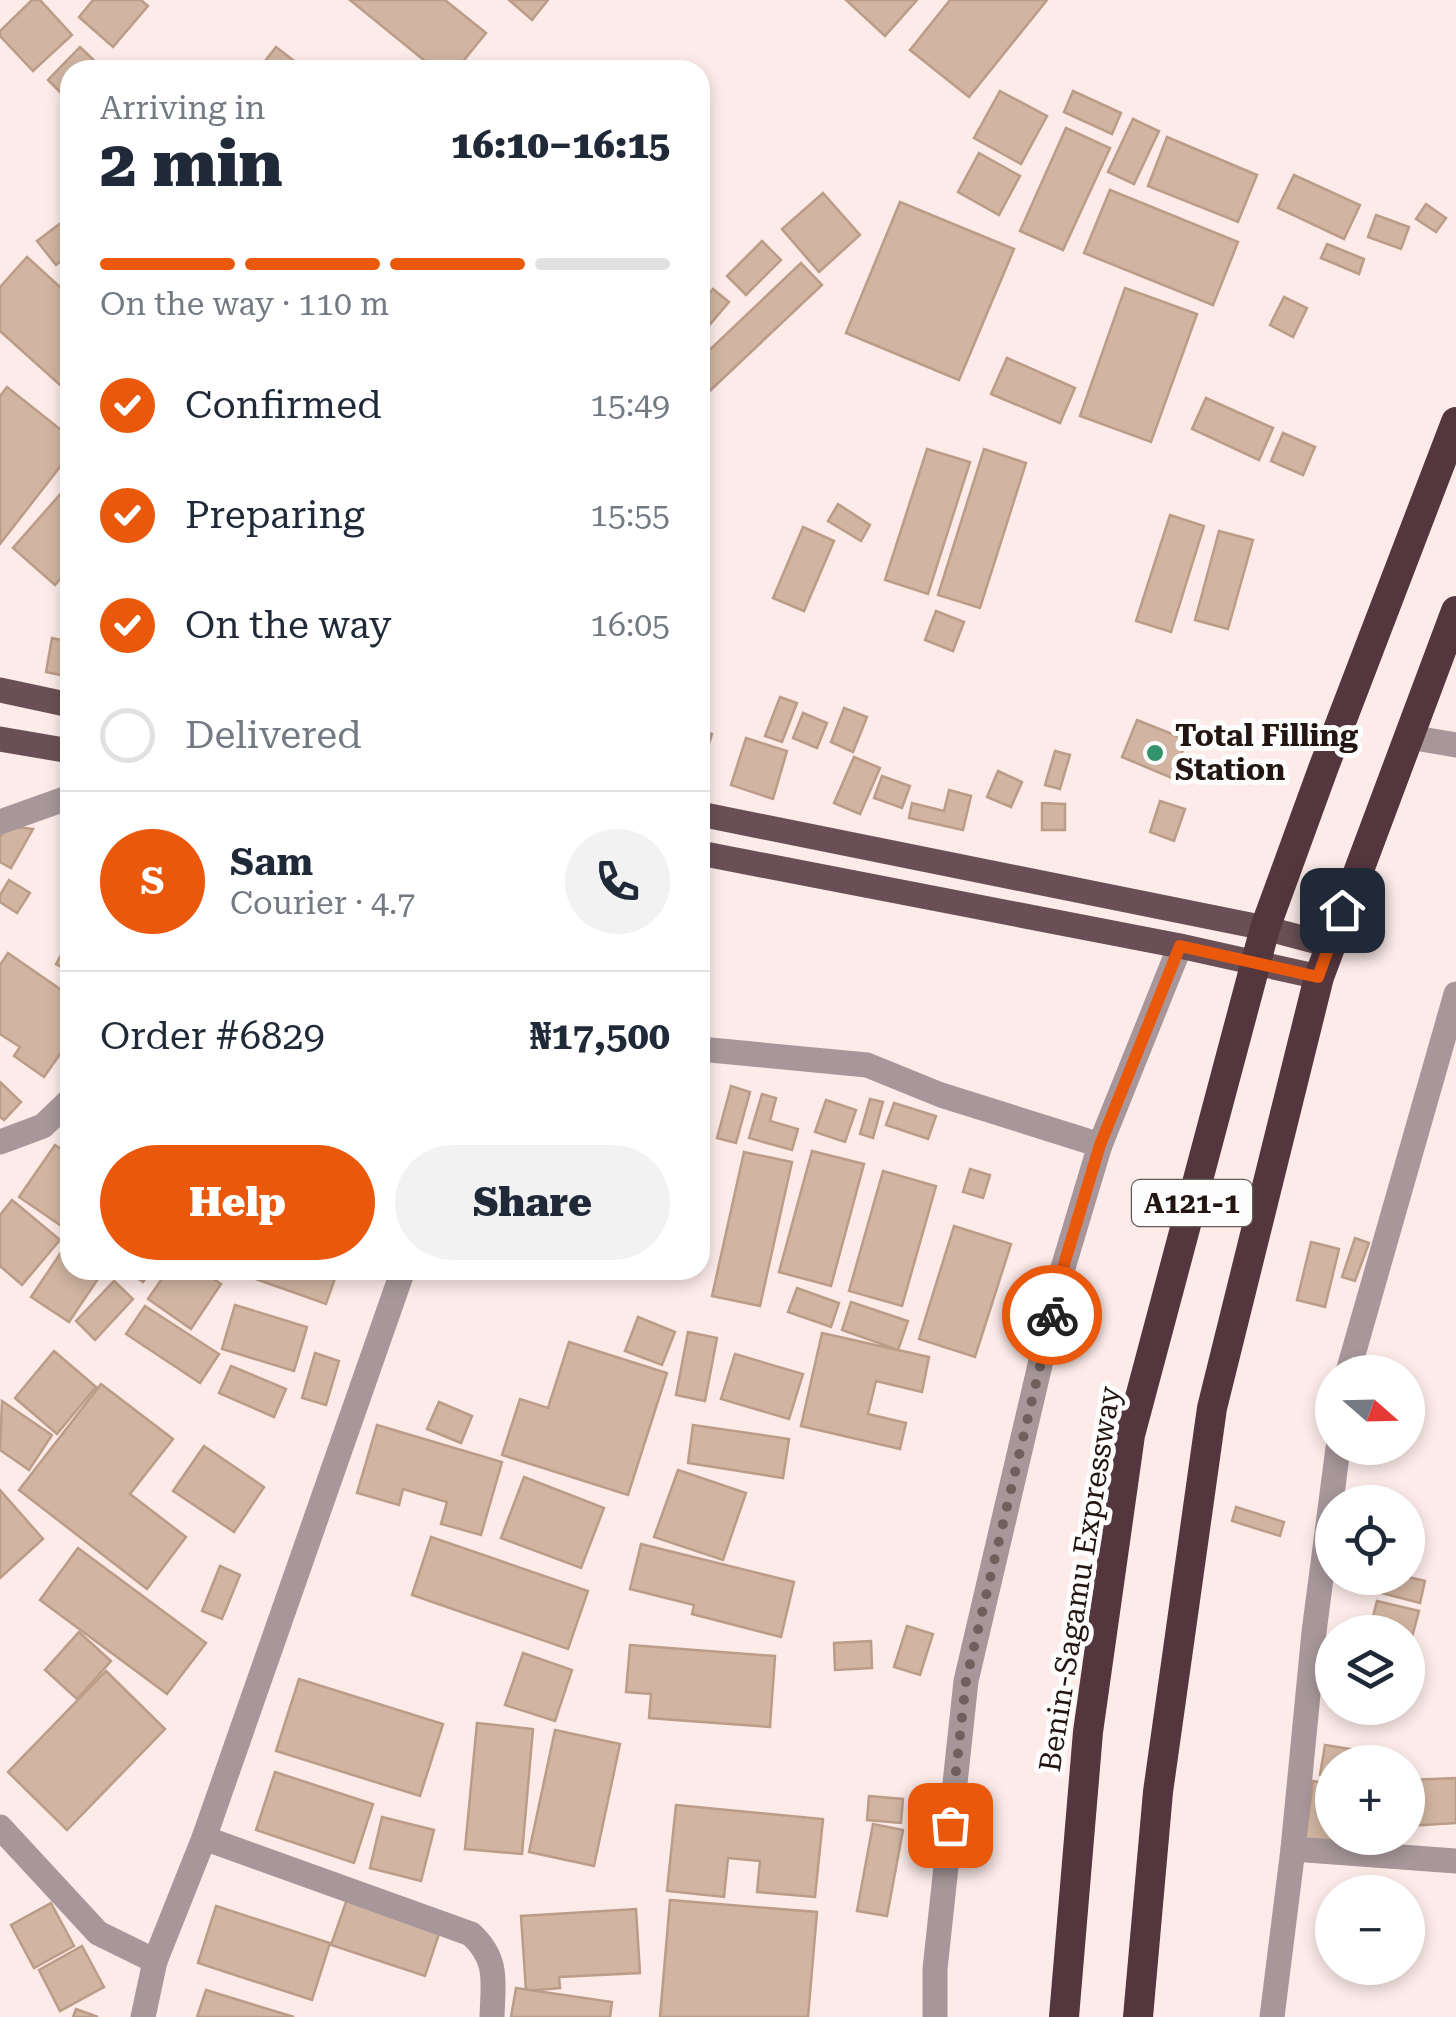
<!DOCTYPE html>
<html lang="en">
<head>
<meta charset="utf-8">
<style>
  body { margin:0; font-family:"Roboto Serif",serif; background:#f2f2f3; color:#1f2937; height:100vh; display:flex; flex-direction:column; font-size:38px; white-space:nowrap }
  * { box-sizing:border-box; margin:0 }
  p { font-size:32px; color:#747a83 }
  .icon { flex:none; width:55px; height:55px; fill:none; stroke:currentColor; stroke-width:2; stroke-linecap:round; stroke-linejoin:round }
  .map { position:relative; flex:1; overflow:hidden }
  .side { position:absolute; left:60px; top:60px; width:650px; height:1220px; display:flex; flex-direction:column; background:#fff; border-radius:30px; box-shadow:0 5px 15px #0003 }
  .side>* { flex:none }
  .needle { width:65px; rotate:110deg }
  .fabs { position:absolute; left:1315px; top:1355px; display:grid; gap:20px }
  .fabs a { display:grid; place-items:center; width:110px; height:110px; border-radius:50%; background:#fff; box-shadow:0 5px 15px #0003; font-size:50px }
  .pin { position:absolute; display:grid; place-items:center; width:85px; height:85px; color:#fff; margin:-42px; border-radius:20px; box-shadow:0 5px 15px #0006 }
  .courier { position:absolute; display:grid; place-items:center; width:100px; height:100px; margin:-50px; border:8px solid #ea580c; border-radius:50%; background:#fff; color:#222; box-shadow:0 2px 12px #0007 }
  .summary em { font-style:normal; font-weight:800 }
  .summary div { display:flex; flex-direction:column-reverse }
  .summary { display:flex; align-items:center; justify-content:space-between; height:170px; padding:0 40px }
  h1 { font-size:65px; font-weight:800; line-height:75px }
  .bar { display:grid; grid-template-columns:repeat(4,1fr); gap:15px 10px; align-content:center; height:120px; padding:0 40px }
  .bar i { height:12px; border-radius:8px; background:#e0e1e3 }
  .bar .active { background:#ea580c }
  .bar p { grid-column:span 4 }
  .line { display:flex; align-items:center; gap:25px; padding:0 40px; border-top:2px solid #e0e1e3 }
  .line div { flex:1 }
  .round { display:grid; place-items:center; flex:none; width:105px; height:105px; border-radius:52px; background:#f2f2f3 }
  ol { padding:0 40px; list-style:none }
  li { display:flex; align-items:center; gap:30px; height:110px }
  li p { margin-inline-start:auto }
  li .icon { padding:10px; border-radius:50%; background:#ea580c; color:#fff; stroke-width:4 }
  li:last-child { color:#747a83 }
  li i { width:55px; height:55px; border:5px solid #e0e1e3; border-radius:50% }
  .button { display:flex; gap:20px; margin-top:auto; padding:20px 40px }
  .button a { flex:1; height:115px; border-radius:60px; background:#ea580c; color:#fff; font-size:40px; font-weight:800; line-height:115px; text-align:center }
  .button a+a { background:#f2f2f3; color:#1f2937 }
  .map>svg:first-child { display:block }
  .building { fill:#d1b5a2; stroke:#bb9c87; stroke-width:2.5 }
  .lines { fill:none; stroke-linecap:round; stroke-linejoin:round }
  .minor { stroke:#a7979a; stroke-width:25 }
  .major { stroke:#6a5056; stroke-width:25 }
  .highway { stroke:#54373e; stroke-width:30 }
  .done { stroke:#6f605d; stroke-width:10; stroke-dasharray:0 18 }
  .route { stroke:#ea580c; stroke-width:12 }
  .poi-dot { fill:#34936c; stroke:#fdfdfd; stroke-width:4 }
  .labels { text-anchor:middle; stroke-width:10; stroke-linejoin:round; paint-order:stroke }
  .shield { fill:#fdfdfd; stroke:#645b58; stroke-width:2.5 }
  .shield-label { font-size:28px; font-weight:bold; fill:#231512 }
  .poi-label { font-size:30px; font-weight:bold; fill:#231512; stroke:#fdfdfd; text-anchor:start }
  .street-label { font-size:30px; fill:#231512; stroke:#fdfdfd }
</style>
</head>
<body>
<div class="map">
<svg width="1456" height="2017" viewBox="0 0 1456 2017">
  <rect width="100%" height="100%" fill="#fcebe8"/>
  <g class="building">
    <polygon points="32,0 40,0 72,35 33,71 0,36 0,31"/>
    <polygon points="93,0 141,0 148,6 113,47 79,17"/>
    <polygon points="350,0 445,0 486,33 456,70 436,70"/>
    <polygon points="509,0 548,0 532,20"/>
    <polygon points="846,0 917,0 885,36"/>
    <polygon points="950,0 1047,0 969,97 910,50"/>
    <polygon points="80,47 104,70 70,70 70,102 48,80"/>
    <polygon points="276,47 306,70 258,70"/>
    <polygon points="1000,91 1047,116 1021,164 974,138"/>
    <polygon points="1073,91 1121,113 1112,134 1064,112"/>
    <polygon points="1133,119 1159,131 1134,184 1108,172"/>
    <polygon points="1066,128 1110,148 1063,250 1020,231"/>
    <polygon points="1167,137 1257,175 1238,222 1148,186"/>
    <polygon points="979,153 1020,176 999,215 958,192"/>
    <polygon points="1294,175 1360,205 1344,239 1278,208"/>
    <polygon points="1110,190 1238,242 1213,305 1084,253"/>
    <polygon points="823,193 860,235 819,272 782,229"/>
    <polygon points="900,202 1014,249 959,380 846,333"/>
    <polygon points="1426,204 1446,218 1436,232 1416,219"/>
    <polygon points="1376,215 1409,227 1401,249 1368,237"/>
    <polygon points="70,216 70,254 56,265 37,241"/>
    <polygon points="762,241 781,260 746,295 727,276"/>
    <polygon points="1327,244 1364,259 1359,274 1321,258"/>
    <polygon points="27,257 70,296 70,394 0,331 0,287"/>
    <polygon points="801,263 822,285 700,400 700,359"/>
    <polygon points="1125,288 1197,314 1151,442 1080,416"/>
    <polygon points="713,289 729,302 700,336 700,304"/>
    <polygon points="1284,297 1307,308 1293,337 1270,325"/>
    <polygon points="1007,358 1075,388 1060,423 991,394"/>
    <polygon points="7,387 70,437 70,454 0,544 0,396"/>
    <polygon points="1206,398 1273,428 1259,460 1192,429"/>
    <polygon points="1283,433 1315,447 1303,475 1271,461"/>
    <polygon points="927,449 970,462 928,594 885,580"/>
    <polygon points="984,449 1026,463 980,608 938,595"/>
    <polygon points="70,483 70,568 55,585 13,548"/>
    <polygon points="838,504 870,525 861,541 828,521"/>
    <polygon points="1170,515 1204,526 1171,632 1136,621"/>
    <polygon points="803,527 834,541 804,611 773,598"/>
    <polygon points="1219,531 1253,540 1228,629 1195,620"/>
    <polygon points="936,611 964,622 953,651 925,640"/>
    <polygon points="52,638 70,642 70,677 46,672"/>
    <polygon points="780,697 797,703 782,742 765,736"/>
    <polygon points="844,708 867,717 853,752 831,742"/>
    <polygon points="803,713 827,723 817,748 793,738"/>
    <polygon points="1137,720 1187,740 1172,778 1122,757"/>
    <polygon points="700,731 712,734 703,763 700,762"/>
    <polygon points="746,738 787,751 773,799 731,785"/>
    <polygon points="1055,751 1070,755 1060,789 1045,785"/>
    <polygon points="854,757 880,768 860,814 834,803"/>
    <polygon points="998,771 1022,782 1011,807 987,797"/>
    <polygon points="882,776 910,786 902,808 874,798"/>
    <polygon points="949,790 971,796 963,830 909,818 912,803 944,811"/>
    <polygon points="1160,801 1185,809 1174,841 1150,832"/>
    <polygon points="1042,803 1065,804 1065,830 1042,830"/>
    <polygon points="8,826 33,829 11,868 0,862 0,837"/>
    <polygon points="9,880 30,893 17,913 0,902 0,895"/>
    <polygon points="70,939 70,972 56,964"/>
    <polygon points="8,953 70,996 70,1040 44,1077 14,1056 20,1047 0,1034 0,965"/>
    <polygon points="0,1082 21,1102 4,1120 0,1117"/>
    <polygon points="731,1086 750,1092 736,1143 717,1138"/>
    <polygon points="762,1094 776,1098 770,1121 798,1129 792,1150 749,1138"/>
    <polygon points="870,1099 883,1102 873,1138 860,1134"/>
    <polygon points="826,1100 856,1110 845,1142 815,1132"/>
    <polygon points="894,1103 936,1116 928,1139 886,1125"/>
    <polygon points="55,1145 70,1155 70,1232 19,1197"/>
    <polygon points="812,1151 864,1164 831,1286 779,1272"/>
    <polygon points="744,1152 792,1162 760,1306 712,1296"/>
    <polygon points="970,1169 990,1175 983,1198 963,1192"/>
    <polygon points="883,1171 936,1186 902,1306 849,1291"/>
    <polygon points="12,1200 60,1240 22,1285 0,1266 0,1215"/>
    <polygon points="954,1226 1011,1244 975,1357 919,1339"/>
    <polygon points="1355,1238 1369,1243 1355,1281 1342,1277"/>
    <polygon points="1311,1242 1339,1249 1325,1307 1297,1300"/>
    <polygon points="64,1248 70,1252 70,1270 97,1270 102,1273 69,1322 31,1297"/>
    <polygon points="126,1270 152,1270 143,1282"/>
    <polygon points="168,1270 201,1270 221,1284 191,1329 148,1299"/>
    <polygon points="256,1270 338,1270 326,1304 253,1278"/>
    <polygon points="114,1281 133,1299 95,1340 76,1321"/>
    <polygon points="797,1288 839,1303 831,1327 788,1312"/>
    <polygon points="851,1302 908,1321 898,1350 842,1330"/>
    <polygon points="235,1305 307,1327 294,1371 222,1349"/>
    <polygon points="145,1306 219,1354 200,1383 126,1334"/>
    <polygon points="638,1317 675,1332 662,1365 625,1351"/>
    <polygon points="688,1332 717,1338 705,1401 676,1395"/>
    <polygon points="822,1333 929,1357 922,1392 876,1381 868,1414 906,1423 900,1449 801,1426"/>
    <polygon points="569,1342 667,1373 628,1495 502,1455 520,1399 548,1408"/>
    <polygon points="54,1351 96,1387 57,1434 15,1398"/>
    <polygon points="315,1353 339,1361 326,1405 302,1398"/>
    <polygon points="735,1354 803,1374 789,1419 721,1399"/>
    <polygon points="231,1366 286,1389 274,1417 219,1393"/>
    <polygon points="101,1384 173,1439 130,1494 186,1537 147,1589 19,1490"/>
    <polygon points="2,1401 52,1435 29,1470 0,1450"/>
    <polygon points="439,1402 472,1416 461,1443 427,1429"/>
    <polygon points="377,1425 502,1462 481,1535 441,1524 447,1502 403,1489 399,1505 357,1493"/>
    <polygon points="693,1425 789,1439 783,1478 688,1463"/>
    <polygon points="204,1446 264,1487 234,1532 173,1491"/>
    <polygon points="678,1470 746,1493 723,1560 654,1537"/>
    <polygon points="524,1477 604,1508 581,1568 501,1538"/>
    <polygon points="0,1490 43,1539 0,1578"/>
    <polygon points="1236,1507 1284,1522 1280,1536 1232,1521"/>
    <polygon points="431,1537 588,1591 568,1649 412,1595"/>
    <polygon points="1408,1539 1415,1540 1412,1572 1408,1571"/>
    <polygon points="641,1544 794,1582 781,1637 692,1614 694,1605 630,1589"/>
    <polygon points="78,1548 206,1643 167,1694 40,1600"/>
    <polygon points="220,1566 240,1575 222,1619 202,1611"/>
    <polygon points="1408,1577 1425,1581 1420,1603 1378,1592 1381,1578"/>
    <polygon points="1377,1601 1419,1611 1408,1652 1408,1632 1369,1632"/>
    <polygon points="907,1626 933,1634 920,1675 894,1667"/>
    <polygon points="79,1632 111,1661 77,1699 45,1670"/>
    <polygon points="871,1641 872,1668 835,1670 834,1643"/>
    <polygon points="630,1645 775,1656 770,1727 649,1718 651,1694 626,1692"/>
    <polygon points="523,1653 572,1670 555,1721 505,1705"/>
    <polygon points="106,1671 165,1729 67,1830 8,1772"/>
    <polygon points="299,1679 443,1724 420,1796 276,1751"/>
    <polygon points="477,1723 533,1729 522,1854 465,1849"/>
    <polygon points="555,1730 620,1744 594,1866 529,1852"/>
    <polygon points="1325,1745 1356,1750 1354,1762 1332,1762 1332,1777 1320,1775"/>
    <polygon points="275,1772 373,1804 354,1863 256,1830"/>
    <polygon points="1456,1778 1456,1823 1408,1826 1408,1780"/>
    <polygon points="1313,1781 1332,1784 1332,1838 1341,1838 1340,1846 1305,1841"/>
    <polygon points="869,1796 903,1799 901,1823 867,1820"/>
    <polygon points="676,1805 823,1819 815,1897 757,1892 760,1861 728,1858 724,1897 667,1891"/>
    <polygon points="382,1817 434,1830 421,1881 370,1868"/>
    <polygon points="873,1824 903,1830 887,1916 857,1911"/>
    <polygon points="347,1899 440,1931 425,1976 331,1945"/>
    <polygon points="670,1900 817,1912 808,2017 660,2017"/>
    <polygon points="51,1903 74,1946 34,1968 11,1925"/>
    <polygon points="216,1906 330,1943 312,2000 198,1963"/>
    <polygon points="636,1909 640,1973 559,1977 560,1988 526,1991 521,1916"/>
    <polygon points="82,1946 104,1987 60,2011 39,1970"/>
    <polygon points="516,1988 612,2002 610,2017 511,2017"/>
    <polygon points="206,1990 294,2017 197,2017"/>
    <polygon points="76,2009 98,2017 73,2017"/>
  </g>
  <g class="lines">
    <g class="minor">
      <polyline points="1409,737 1456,745"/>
      <polyline points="0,822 70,797"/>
      <polyline points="700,1049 867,1065 941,1095 1100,1145"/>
      <polyline points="0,1142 43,1126 70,1100"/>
      <polyline points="1348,1372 1456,994"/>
      <polyline points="0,1827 98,1933 155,1961"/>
      <path d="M204,1838L471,1934C499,1960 493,1982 492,2017"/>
      <polyline points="1293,1849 1456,1861"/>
      <polyline points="143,2017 155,1961 204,1838 403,1270"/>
      <polyline points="935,2017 935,1969 966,1681 1062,1271 1100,1145 1180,946"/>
      <polyline points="1272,2017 1293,1849 1314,1632 1338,1448"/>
    </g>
    <g class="major">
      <polyline points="0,690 70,705"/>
      <polyline points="0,739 70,751"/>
      <polyline points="700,814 1265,928 1329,945"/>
      <polyline points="700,853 1180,946 1319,977"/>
    </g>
    <g class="highway">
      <polyline points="1064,2017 1088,1732 1130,1435 1265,928 1323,769 1456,422"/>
      <polyline points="1138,2017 1158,1792 1212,1408 1319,977 1456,611"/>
    </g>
  </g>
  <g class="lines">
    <polyline class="done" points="950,1825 966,1681 1052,1315"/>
    <polyline class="route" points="1052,1315 1062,1271 1100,1145 1180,946 1318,977 1342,910"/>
  </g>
  <circle class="poi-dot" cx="1155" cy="753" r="10"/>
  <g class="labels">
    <rect class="shield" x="1132" y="1180" width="120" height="46" rx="8"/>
    <g class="shield-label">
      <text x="1192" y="1213">A121-1</text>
    </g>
    <g class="poi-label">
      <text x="1175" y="746">Total Filling<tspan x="1175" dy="34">Station</tspan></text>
    </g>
    <g class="street-label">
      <text transform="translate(1080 1579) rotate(-81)" y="10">Benin-Sagamu Expressway</text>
    </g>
  </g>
</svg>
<div class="fabs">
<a><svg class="needle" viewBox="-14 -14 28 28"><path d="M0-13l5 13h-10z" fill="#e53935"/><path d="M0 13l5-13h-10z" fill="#747a83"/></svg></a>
<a><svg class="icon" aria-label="locate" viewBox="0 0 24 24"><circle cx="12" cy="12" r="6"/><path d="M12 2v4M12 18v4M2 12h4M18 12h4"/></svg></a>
<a><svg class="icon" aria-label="layers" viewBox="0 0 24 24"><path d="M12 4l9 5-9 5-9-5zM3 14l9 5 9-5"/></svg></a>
<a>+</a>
<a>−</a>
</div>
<div class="pin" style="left:950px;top:1825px;background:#ea580c"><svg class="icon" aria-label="bag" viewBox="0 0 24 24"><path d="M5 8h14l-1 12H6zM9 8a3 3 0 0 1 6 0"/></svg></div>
<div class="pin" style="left:1342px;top:910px;background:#1f2937"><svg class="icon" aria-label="home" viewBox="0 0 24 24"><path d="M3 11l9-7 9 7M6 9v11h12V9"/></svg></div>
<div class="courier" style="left:1052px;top:1315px"><svg class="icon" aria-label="bike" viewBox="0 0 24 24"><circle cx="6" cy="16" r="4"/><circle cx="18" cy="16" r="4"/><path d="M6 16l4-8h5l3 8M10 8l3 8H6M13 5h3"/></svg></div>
<section class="side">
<div class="summary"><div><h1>2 min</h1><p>Arriving in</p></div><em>16:10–16:15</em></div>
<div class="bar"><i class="active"></i><i class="active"></i><i class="active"></i><i></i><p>On the way · 110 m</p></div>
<ol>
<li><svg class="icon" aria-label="check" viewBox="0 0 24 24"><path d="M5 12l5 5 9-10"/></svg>Confirmed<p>15:49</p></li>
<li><svg class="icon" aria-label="check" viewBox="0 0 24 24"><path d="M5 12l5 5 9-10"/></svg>Preparing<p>15:55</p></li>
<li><svg class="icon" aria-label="check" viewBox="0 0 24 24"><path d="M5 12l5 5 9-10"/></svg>On the way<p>16:05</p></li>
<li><i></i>Delivered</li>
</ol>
<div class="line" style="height:180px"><b class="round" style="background:#ea580c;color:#fff">S</b><div><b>Sam</b><p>Courier · 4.7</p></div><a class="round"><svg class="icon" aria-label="phone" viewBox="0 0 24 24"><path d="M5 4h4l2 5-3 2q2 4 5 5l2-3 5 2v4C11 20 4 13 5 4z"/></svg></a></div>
<div class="line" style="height:130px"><div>Order #6829</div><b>₦17,500</b></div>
<div class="button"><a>Help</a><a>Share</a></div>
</section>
</div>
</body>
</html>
